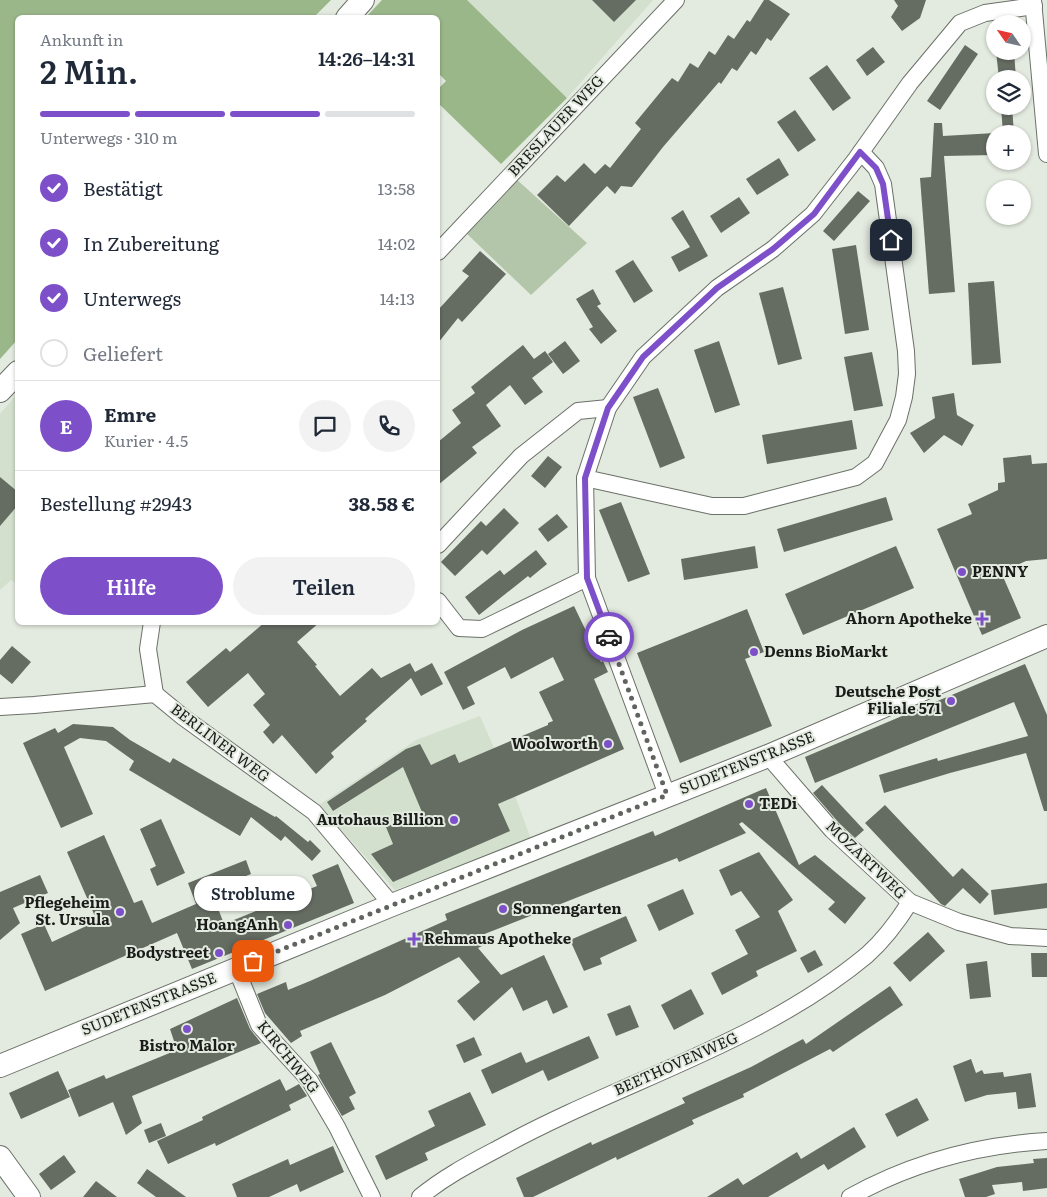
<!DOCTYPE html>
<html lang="de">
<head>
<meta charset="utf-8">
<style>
  body { margin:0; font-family:Literata,serif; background:#f2f2f3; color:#1f2937; height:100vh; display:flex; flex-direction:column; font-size:19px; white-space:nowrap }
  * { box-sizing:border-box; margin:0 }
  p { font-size:16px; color:#747a83 }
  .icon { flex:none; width:28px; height:28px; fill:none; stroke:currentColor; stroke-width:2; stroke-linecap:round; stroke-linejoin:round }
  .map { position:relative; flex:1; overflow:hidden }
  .details { position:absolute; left:15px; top:15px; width:425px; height:610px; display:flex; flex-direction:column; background:#fff; border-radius:8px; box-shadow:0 1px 4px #0004 }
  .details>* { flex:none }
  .needle { width:32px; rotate:304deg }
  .controls { position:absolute; left:986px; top:15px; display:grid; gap:10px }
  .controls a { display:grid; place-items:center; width:45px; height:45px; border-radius:50%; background:#fff; box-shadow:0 1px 4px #0004; font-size:25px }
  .pin { position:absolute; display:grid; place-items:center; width:42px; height:42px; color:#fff; margin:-21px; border-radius:10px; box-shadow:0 2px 8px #0006 }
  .courier { position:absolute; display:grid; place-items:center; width:50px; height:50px; margin:-25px; border:4px solid #7d50c9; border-radius:50%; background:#fff; color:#222; box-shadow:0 1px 6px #0007 }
  .bubble { position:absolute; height:35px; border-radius:18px; background:#fff; box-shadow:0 1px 4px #0004; font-size:16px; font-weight:600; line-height:35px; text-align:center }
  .overview em { font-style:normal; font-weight:600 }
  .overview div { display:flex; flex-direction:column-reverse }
  .overview { display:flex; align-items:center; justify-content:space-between; height:85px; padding:0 25px }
  h1 { font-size:32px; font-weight:600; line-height:38px }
  .bar { display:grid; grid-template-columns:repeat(4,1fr); gap:8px 5px; align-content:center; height:60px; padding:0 25px }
  .bar i { height:6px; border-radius:4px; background:#e0e1e3 }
  .bar .active { background:#7d50c9 }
  .bar p { grid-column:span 4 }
  .line { display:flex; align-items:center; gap:12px; padding:0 25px; border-top:1px solid #e0e1e3 }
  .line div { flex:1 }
  .round { display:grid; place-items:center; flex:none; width:52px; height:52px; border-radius:26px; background:#f2f2f3 }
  ol { padding:0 25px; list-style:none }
  li { display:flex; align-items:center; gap:15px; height:55px }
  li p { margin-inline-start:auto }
  li .icon { padding:5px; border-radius:50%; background:#7d50c9; color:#fff; stroke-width:4 }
  li:last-child { color:#747a83 }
  li i { width:28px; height:28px; border:2px solid #e0e1e3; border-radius:50% }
  .cta { display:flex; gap:10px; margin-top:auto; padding:10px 25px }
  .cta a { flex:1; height:58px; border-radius:30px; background:#7d50c9; color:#fff; font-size:20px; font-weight:600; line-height:58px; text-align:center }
  .cta a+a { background:#f2f2f3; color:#1f2937 }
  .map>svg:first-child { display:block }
  .built { fill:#d4e0ce }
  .green { fill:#b4c6aa }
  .forest { fill:#9ab78a }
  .building { fill:#656c62 }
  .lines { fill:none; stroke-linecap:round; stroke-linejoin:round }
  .street-casing { stroke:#6b7168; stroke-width:18 }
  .secondary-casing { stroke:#6b7168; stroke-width:24 }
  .street { stroke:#fff; stroke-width:16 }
  .secondary { stroke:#fff; stroke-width:22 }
  .done { stroke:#60645e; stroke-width:5; stroke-dasharray:0 9 }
  .route { stroke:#7d50c9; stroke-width:6 }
  .poi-dot { fill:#7d50c9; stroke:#e3eadf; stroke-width:2 }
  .labels { text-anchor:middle; stroke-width:4; stroke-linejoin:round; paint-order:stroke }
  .street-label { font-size:15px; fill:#191c18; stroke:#e3eadf }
  .poi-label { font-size:15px; font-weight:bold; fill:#191c18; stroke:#e3eadf; text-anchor:end }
</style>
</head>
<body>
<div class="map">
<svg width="1047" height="1197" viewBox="0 0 1047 1197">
  <rect width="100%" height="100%" fill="#e3eadf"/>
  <g class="built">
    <polygon points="467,0 653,0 567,98"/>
    <polygon points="17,394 17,584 11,580 0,590 0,414"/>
    <polygon points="480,716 515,796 531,839 395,890 319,805 416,740"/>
  </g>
  <polygon class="green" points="515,178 587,243 531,295 465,232"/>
  <g class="forest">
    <polygon points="0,0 331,0 314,17 18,18 17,340 0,359"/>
    <polygon points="382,0 467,0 567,98 501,164 438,103 438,89 446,81 438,73 438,18 366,17"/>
  </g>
  <g class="building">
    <polygon points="592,0 636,0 614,22"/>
    <polygon points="764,0 769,0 790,14 771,41 767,38 756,55 751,51 737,71 732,68 721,84 719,82 663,147 632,187 621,186 615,194 607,186 569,226 537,195 557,175 565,182 584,163 595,174 605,164 610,168 641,129 635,123 672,78 678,82 690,63 698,68 709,51 715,55 728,35 734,39 747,20 750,22"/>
    <polygon points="894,0 926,0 920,18 902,31 891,17 898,6"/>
    <polygon points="965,45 978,54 940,110 927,101"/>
    <polygon points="873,47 885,62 867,76 856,60"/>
    <polygon points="996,51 1014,51 1016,79 999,79"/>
    <polygon points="827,65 851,98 833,111 809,78"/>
    <polygon points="1001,106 1012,106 1014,134 1003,134"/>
    <polygon points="795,110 816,140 798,152 777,122"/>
    <polygon points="934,123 942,123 943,136 995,133 995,155 944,156 955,292 929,294 920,178 931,177"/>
    <polygon points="779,158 789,175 757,195 746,179"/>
    <polygon points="858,191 870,201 834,241 823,231"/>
    <polygon points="739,197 750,213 721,233 710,216"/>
    <polygon points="683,210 708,256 679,272 671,257 690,247 671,218"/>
    <polygon points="856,245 869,330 845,334 832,249"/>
    <polygon points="480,251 506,274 462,322 458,318 438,343 438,310 469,276 462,271"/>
    <polygon points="633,260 653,291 634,303 615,271"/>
    <polygon points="994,281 1001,363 972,365 968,283"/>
    <polygon points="783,287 802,359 778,365 759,293"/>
    <polygon points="593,289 601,304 597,306 617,331 601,344 589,329 593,327 576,299"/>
    <polygon points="565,341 580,361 563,374 548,354"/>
    <polygon points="719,341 740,405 715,413 694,350"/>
    <polygon points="523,345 534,359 545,351 553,362 532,378 543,392 525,405 510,385 486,405 501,426 472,447 477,453 438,485 438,442 461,423 452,410 475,393 471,387"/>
    <polygon points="872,352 883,406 854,411 844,357"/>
    <polygon points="658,388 685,458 660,468 633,397"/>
    <polygon points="954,393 957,415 974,425 962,446 944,435 924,453 910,433 935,418 932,397"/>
    <polygon points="852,420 857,449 767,464 762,435"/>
    <polygon points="1031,455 1032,464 1047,463 1047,559 1026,561 1001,572 1021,618 982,635 937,529 972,514 968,504 998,490 998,483 1005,482 1003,458"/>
    <polygon points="548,456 562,467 545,488 531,476"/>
    <polygon points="0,477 18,492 18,505 0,526"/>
    <polygon points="886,497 893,520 784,552 777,529"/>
    <polygon points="621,502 650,574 628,582 599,510"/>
    <polygon points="504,508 519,523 487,555 482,550 455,576 441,562 481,521 486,526"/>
    <polygon points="557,514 568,527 548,542 538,529"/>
    <polygon points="755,546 758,568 684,580 681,559"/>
    <polygon points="896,546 914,588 803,635 785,594"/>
    <polygon points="536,550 547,564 530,578 528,576 479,615 465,597 500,570 504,575"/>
    <polygon points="574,606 601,662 603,661 608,672 594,679 624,749 498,804 510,831 393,882 371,854 393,844 386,827 422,812 403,767 333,811 327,802 406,749 420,744 431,765 455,754 459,763 548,725 548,723 553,721 539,692 564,680 553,657 511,679 505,667 467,687 475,704 463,710 444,672 522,630"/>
    <polygon points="747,609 764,652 745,659 772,726 680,763 637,653"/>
    <polygon points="265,622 320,622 297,642 317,665 315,666 340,696 372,668 381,678 410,663 415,672 432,663 443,684 421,696 411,678 365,719 367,721 331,753 334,757 316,774 282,735 273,744 263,732 270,725 253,705 265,694 248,673 208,707 186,682 226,648 230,652"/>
    <polygon points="12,646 31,662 12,684 0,674 0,660"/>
    <polygon points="1025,664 1047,715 1047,811 1044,811 1026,753 950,773 884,793 879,775 937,758 938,761 1028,736 1014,702 815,783 805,757"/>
    <polygon points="73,724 113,727 130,740 170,763 173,758 275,817 276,816 308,842 310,840 321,851 312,861 285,836 281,841 251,817 240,836 129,770 134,761 106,741 80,738 64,747 93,814 61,828 23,743 55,728 58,733"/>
    <polygon points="822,785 864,830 855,838 839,823 813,793"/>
    <polygon points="766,788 799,865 815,855 866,898 845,924 828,909 835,902 742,822 739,824 746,833 679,862 677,858 482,935 486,944 478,948 501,975 544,955 568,1007 553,1014 547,1000 523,1011 512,987 474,1021 457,1001 480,982 459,957 385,995 300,1031 302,1036 291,1043 265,1013 257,994 286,982 288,990 310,981 447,920 445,914 653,831 655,836"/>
    <polygon points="885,805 953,877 962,868 989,894 980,904 963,888 945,906 941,904 865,823"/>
    <polygon points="161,819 185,873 157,886 150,869 156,866 140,829"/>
    <polygon points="104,835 134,903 142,900 152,923 196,904 188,883 246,860 251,874 211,890 224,924 317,886 312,875 338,864 354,903 192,969 177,933 45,991 21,934 44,924 52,942 97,921 67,852"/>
    <polygon points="759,852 793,900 778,911 797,951 756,971 758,976 722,995 711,973 748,954 735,930 760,917 741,891 731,896 719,870"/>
    <polygon points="40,875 48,893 13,908 20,923 0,940 0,892"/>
    <polygon points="1047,883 1047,908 994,915 991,890"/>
    <polygon points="683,889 694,914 659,931 647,905"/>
    <polygon points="626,916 637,941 600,958 602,964 584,971 570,940"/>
    <polygon points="928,932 945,951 910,982 893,963"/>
    <polygon points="815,950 823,965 808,973 800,958"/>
    <polygon points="1031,953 1047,953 1047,977 1032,977"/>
    <polygon points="987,961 991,997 970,999 966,964"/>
    <polygon points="890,986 903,1005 833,1052 830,1049 743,1094 744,1097 692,1120 694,1124 617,1160 616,1157 533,1197 524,1197 516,1178 591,1142 592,1145 685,1103 682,1098 751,1067 803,1039 806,1044"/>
    <polygon points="691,989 704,1014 674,1030 661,1005"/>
    <polygon points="237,998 250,1029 261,1043 132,1096 142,1123 126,1135 113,1102 79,1117 68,1090 104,1075 106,1079 177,1050 170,1029"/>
    <polygon points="630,1005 639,1027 616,1036 607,1014"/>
    <polygon points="589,1036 599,1058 548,1081 543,1070 492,1094 481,1070 521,1052 526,1063"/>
    <polygon points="474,1037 482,1055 464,1063 456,1045"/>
    <polygon points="331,1042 356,1093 349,1097 355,1109 342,1116 318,1075 320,1074 310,1052"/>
    <polygon points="971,1059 976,1073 982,1070 984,1074 1003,1072 1004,1077 1031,1073 1036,1107 1018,1109 1016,1092 987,1095 965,1102 953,1066"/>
    <polygon points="58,1071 70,1097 21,1119 9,1093"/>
    <polygon points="280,1079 286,1091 299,1084 307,1096 289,1105 291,1110 216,1146 215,1143 168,1164 157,1141 203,1120 202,1117"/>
    <polygon points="470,1092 486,1125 425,1153 428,1160 386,1180 375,1156 435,1126 428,1111"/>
    <polygon points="917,1098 929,1120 897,1137 885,1114"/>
    <polygon points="161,1123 166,1136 149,1143 144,1130"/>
    <polygon points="854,1127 866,1147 828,1170 824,1164 768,1197 707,1197 738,1178 743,1185 797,1152 801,1159"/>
    <polygon points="333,1146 344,1172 300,1192 297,1184 269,1197 237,1197 232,1184 288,1159 290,1165"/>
    <polygon points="64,1155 76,1172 51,1190 39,1174"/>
    <polygon points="1047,1158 1047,1188 1023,1191 1022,1182 992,1185 995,1194 986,1197 965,1197 959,1179 997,1167 1034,1163 1033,1159"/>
    <polygon points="147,1169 157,1176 186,1197 156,1197 137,1183"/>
    <polygon points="96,1181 117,1197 83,1197"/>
  </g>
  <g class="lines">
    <defs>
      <g id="street">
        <polyline points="1033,0 1047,154"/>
        <polyline points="438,252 676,0"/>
        <polyline points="585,478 712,506 744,506 856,477 875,463 898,420 904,397 907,374 906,351 883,184 876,168 861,152"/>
        <polyline points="438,545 521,456 578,411 608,408"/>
        <polyline points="438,601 459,628 482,629 587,578"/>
        <polyline points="152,622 148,649 155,694"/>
        <polyline points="0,707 34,705 155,694 183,717 314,812 392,905"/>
        <polyline points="768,756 832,830 910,902 959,922 1010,936 1047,938"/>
        <polyline points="667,795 587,578 585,478 608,408 643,357 717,288 773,249 813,214 856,159 910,83 960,23 985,13 1034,6"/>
        <polyline points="236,968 259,1025 310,1081 337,1127 372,1197"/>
        <path d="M420,1197C445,1176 475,1161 503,1146C624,1080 760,1044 867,955C884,940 898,921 910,902"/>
        <path d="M850,1197C911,1163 978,1145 1047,1141"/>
      </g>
      <g id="secondary">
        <polyline points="347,18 363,0"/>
        <polyline points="0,391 18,372"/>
        <polyline points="0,1066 392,905 768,756 1047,636"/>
        <polyline points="0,1157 29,1197"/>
      </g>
    </defs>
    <use href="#street" class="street-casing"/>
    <use href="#secondary" class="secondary-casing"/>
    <use href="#street" class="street"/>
    <use href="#secondary" class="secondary"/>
  </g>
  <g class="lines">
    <polyline class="done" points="253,961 667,795 609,637"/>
    <polyline class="route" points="609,637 587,578 585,478 608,408 643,357 717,288 773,249 814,214 860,152 876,168 883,184 891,240"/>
  </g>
  <g class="poi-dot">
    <circle cx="962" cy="572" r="5"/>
    <path d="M979.5 611.5h5v5h5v5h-5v5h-5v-5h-5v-5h5z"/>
    <circle cx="754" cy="652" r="5"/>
    <circle cx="951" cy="701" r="5"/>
    <circle cx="608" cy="744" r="5"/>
    <circle cx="749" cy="804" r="5"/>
    <circle cx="454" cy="820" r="5"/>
    <circle cx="503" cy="909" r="5"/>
    <circle cx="120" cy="912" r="5"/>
    <circle cx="288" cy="925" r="5"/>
    <path d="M411.5 931.5h5v5h5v5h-5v5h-5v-5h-5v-5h5z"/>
    <circle cx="219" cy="953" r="5"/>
    <circle cx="187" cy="1029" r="5"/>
  </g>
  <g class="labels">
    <g class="street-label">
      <text transform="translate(556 126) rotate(-47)" y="5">BRESLAUER WEG</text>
      <text transform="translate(220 743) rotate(37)" y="5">BERLINER WEG</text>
      <text transform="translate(747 763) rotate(-22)" y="5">SUDETENSTRASSE</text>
      <text transform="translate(866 860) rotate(44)" y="5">MOZARTWEG</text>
      <text transform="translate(149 1004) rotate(-22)" y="5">SUDETENSTRASSE</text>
      <text transform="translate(288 1057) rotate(51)" y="5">KIRCHWEG</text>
      <text transform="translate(676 1064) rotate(-24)" y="5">BEETHOVENWEG</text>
    </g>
    <g class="poi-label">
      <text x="972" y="577" text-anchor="start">PENNY</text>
      <text x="972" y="624">Ahorn Apotheke</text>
      <text x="764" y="657" text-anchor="start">Denns BioMarkt</text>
      <text x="941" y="697">Deutsche Post<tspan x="941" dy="17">Filiale 571</tspan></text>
      <text x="598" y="749">Woolworth</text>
      <text x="759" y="809" text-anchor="start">TEDi</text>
      <text x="444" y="825">Autohaus Billion</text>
      <text x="110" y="908">Pflegeheim<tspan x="110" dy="17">St. Ursula</tspan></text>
      <text x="513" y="914" text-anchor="start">Sonnengarten</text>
      <text x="278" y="930">HoangAnh</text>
      <text x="424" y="944" text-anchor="start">Rehmaus Apotheke</text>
      <text x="209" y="958">Bodystreet</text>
      <text x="187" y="1051" text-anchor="middle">Bistro Malor</text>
    </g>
  </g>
</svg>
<div class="controls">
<a><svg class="needle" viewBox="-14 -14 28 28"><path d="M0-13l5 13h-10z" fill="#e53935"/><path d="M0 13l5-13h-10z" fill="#747a83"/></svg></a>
<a><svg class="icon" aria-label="layers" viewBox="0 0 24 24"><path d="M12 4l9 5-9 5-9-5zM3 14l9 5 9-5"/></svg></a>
<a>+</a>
<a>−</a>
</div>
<div class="pin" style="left:253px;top:961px;background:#ea580c"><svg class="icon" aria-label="bag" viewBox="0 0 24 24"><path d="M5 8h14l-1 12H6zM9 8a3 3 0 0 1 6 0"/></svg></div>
<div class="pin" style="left:891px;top:240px;background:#1f2937"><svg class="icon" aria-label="home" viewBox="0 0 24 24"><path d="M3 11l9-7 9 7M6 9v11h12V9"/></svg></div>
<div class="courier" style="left:609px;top:637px"><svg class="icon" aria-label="car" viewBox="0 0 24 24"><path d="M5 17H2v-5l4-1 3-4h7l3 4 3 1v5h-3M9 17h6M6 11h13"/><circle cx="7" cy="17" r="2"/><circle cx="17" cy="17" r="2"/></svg></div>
<div class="bubble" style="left:194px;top:876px;width:118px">Stroblume</div>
<section class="details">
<div class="overview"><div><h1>2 Min.</h1><p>Ankunft in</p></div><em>14:26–14:31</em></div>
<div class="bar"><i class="active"></i><i class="active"></i><i class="active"></i><i></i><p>Unterwegs · 310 m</p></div>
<ol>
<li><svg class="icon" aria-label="check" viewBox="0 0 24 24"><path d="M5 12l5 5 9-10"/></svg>Bestätigt<p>13:58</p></li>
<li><svg class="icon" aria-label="check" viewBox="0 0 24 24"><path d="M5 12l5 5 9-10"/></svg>In Zubereitung<p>14:02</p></li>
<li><svg class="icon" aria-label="check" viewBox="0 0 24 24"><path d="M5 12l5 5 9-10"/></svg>Unterwegs<p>14:13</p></li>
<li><i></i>Geliefert</li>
</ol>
<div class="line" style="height:90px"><b class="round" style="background:#7d50c9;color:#fff">E</b><div><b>Emre</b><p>Kurier · 4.5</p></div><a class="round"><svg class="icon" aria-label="chat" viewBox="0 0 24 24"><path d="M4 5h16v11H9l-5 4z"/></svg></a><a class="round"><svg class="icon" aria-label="phone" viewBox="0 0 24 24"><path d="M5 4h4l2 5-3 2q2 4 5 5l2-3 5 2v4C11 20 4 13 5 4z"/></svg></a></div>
<div class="line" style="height:65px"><div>Bestellung #2943</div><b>38.58 €</b></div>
<div class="cta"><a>Hilfe</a><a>Teilen</a></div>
</section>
</div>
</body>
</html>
